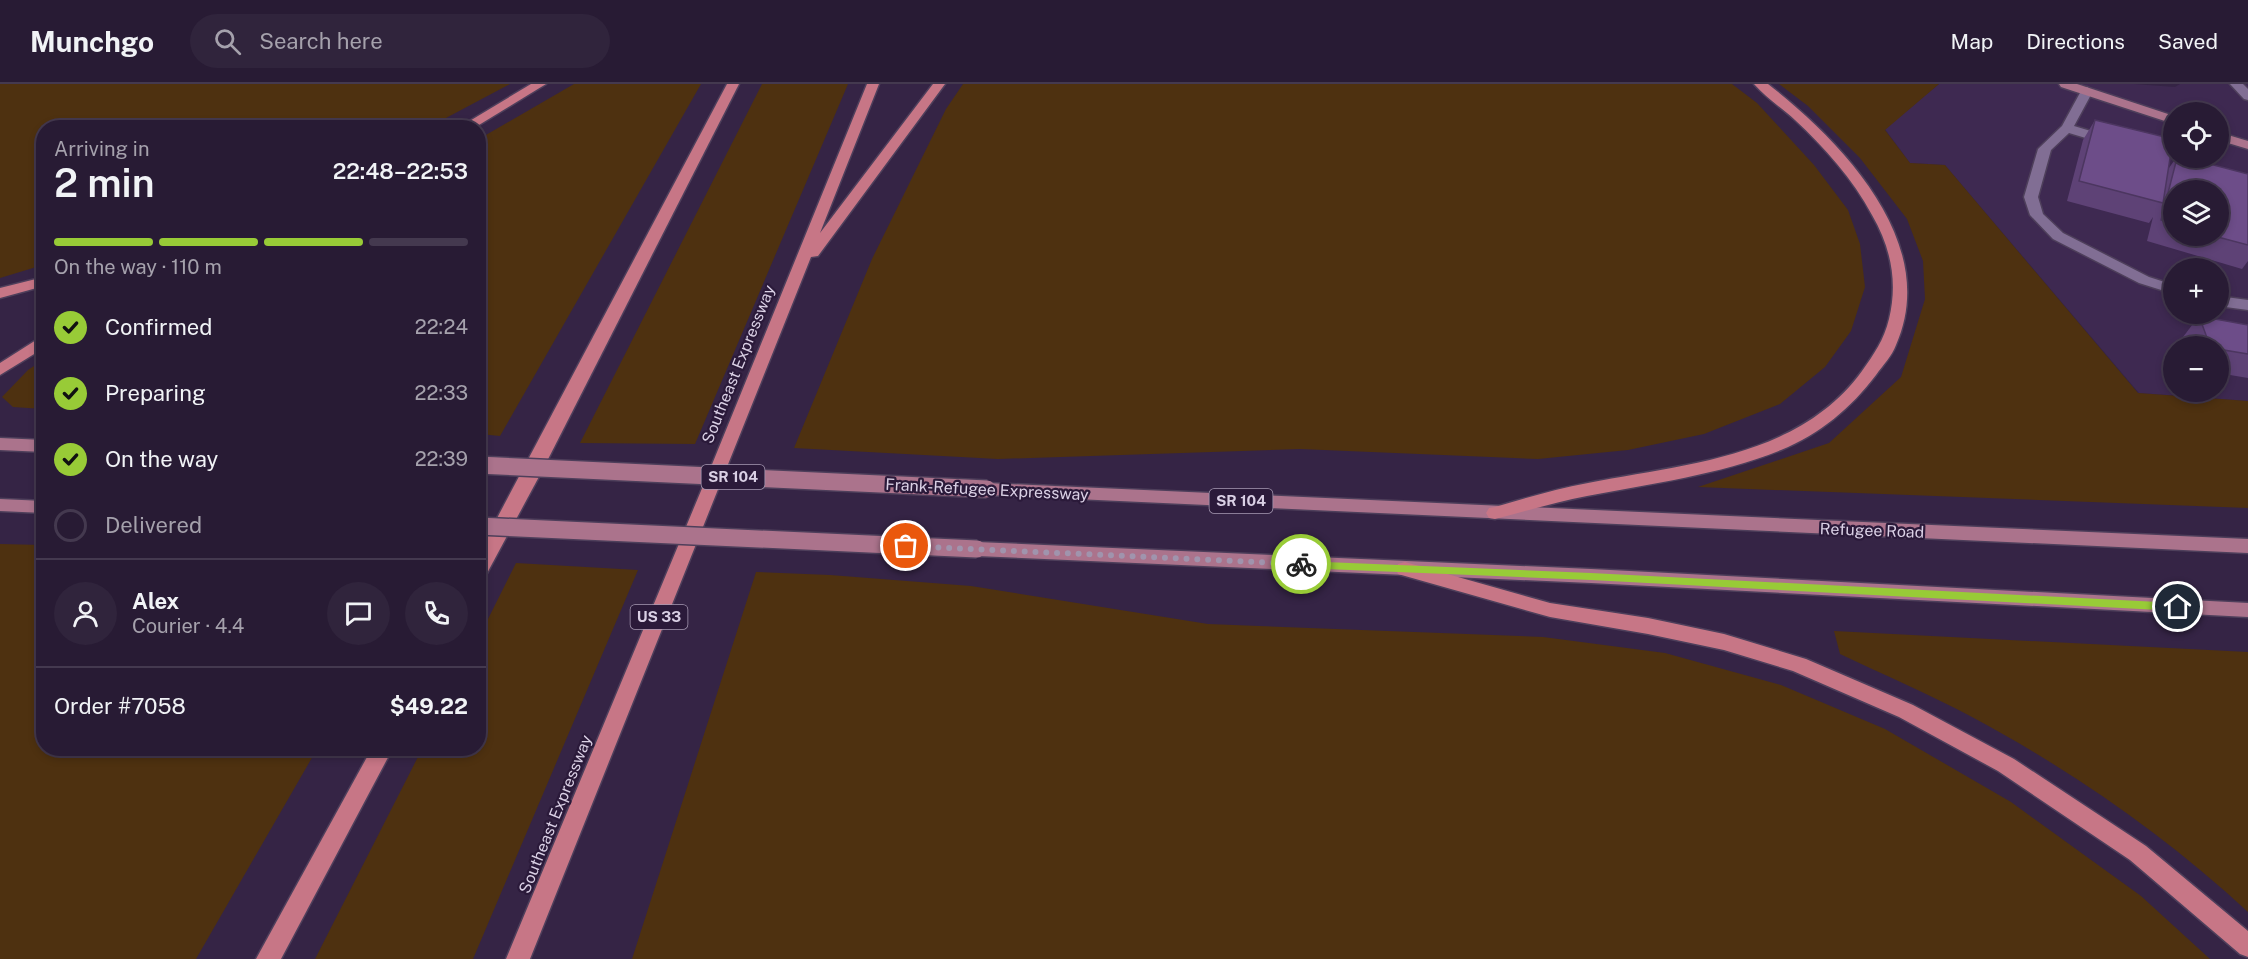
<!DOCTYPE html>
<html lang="en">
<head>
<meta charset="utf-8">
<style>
  body { margin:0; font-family:"Public Sans",sans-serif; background:#30243c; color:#f1f3f6; height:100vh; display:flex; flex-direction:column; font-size:22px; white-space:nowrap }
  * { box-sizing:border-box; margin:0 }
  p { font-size:20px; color:#a5a1ac }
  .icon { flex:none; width:33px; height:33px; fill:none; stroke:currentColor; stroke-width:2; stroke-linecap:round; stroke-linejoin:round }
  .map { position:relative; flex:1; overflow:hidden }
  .sheet { position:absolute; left:36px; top:36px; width:450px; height:636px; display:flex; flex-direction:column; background:#281b34; border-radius:24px; box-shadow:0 3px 9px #0003,0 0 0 2px #44394f }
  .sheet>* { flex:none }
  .fabs { position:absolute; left:2163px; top:18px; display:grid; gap:12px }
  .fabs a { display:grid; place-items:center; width:66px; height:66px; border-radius:50%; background:#281b34; box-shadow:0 3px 9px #0003,0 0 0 2px #44394f; font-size:30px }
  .pin { position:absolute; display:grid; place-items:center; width:51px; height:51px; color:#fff; margin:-26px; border:3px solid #fff; border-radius:50%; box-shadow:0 2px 6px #0007 }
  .courier { position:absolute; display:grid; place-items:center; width:60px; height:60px; margin:-30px; border:4px solid #98cb37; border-radius:50%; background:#fff; color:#222; box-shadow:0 2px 8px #0007 }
  .overview em { font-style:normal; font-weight:600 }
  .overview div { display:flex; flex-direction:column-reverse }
  .overview { display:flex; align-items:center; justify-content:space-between; height:102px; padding:0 18px }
  h1 { font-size:39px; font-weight:600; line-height:45px }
  .bar { display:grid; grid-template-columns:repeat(4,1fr); gap:9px 6px; align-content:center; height:72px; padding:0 18px }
  .bar i { height:8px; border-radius:4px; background:#44394f }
  .bar .selected { background:#98cb37 }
  .bar p { grid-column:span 4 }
  .line { display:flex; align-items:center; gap:15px; padding:0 18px; border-top:2px solid #44394f }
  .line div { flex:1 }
  .round { display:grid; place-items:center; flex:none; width:63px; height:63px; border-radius:32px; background:#30243c }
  ol { padding:0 18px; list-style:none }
  li { display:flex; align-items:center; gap:18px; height:66px }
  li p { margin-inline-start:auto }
  li .icon { padding:6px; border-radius:50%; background:#98cb37; color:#111; stroke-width:4 }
  li:last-child { color:#a5a1ac }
  li i { width:33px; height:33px; border:3px solid #44394f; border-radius:50% }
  header { display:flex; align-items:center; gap:36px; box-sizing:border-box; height:84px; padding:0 30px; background:#281b34; border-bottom:2px solid #44394f }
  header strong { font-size:28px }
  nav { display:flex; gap:33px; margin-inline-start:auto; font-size:21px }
  .search { width:420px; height:54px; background:#30243c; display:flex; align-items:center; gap:15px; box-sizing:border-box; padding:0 21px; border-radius:33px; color:#a5a1ac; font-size:22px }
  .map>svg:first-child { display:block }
  .built { fill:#3e2951; fill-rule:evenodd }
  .green { fill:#4e3110 }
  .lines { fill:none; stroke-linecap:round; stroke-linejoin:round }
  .minor-casing { stroke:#4e3f5b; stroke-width:3 }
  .major-casing { stroke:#4e3f5b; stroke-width:3 }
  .highway-casing { stroke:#4e3f5b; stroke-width:3 }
  .minor { fill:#816e94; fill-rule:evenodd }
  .major { fill:#ab738c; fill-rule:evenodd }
  .highway { fill:#c77686; fill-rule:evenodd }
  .major-bridge-casing { stroke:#4e3f5b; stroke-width:20; stroke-linecap:butt }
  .major-bridge { stroke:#ab738c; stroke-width:17 }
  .wall { fill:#5e4276; fill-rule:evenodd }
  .building { fill:#6d4d89; stroke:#4c3660; stroke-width:1.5 }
  .route { fill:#98cb37 }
  .done { stroke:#a094ad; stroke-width:6; stroke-dasharray:0 10.8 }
  .labels { text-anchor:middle; stroke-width:4.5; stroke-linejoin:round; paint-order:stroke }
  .shield { fill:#2b1a3a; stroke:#a699b2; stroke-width:1.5 }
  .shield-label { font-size:15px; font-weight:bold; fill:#dad0e5 }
  .street-label { font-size:16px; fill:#dad0e5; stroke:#2b1a3a }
</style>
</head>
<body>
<header>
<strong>Munchgo</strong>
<div class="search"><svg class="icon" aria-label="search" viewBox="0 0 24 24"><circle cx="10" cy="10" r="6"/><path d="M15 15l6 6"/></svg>Search here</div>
<nav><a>Map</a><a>Directions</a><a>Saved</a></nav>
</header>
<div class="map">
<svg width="2248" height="875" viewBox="0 0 2248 875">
  <rect width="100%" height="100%" fill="#352445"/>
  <path class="built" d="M1939,0H2134L2175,3L2180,0H2248V317L2139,309L1945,81L1910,79L1885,45ZM2174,28H2218V74H2174ZM2174,106H2218V152H2174ZM2174,184H2218V230H2174ZM2174,262H2218V308H2174Z"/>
  <g class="green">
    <polygon points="0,0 510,0 429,43 44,44 43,181 0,194"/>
    <polygon points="574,0 701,0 500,352 479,350 479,55"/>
    <polygon points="762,0 848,0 695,360 580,359"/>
    <polygon points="963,0 1732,0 1757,19 1814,81 1848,126 1860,160 1865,203 1851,247 1825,283 1780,320 1704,350 1628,366 1538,375 1300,365 998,375 794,364 872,175 946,25"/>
    <polygon points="1779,0 1939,0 1885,46 1910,79 1945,81 2138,309 2248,317 2248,424 1698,403 1829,359 1901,293 1925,215 1923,177 1907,135 1860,74 1808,22"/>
    <polygon points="43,276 43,325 13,323 2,313 28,286"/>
    <polygon points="0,460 43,461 44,664 317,665 196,875 0,875"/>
    <polygon points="516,479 638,486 473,875 315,875 422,665 478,664 479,553"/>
    <polygon points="756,488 830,491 971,502 1208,540 1543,553 1665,569 1781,601 1885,645 2011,718 2141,812 2210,875 632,875"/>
    <path d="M1834,547L2248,568V828C2166,752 2071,686 1972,633C1929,610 1884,591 1840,570Z"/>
  </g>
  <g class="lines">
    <defs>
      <g id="minor">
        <polygon points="2230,0 2243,0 2248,5 2248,16 2244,15"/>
        <polygon points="2087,3 2093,7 2074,42 2114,54 2115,57 2109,61 2069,49 2051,66 2038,113 2043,130 2063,149 2149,193 2174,201 2174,210 2139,199 2053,155 2030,131 2024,113 2038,65 2062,42 2081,7"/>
        <polygon points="2218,212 2248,216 2248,226 2218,222"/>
      </g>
      <g id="major">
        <polygon points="2059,0 2077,0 2174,32 2174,40 2061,3"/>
        <polygon points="2218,48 2248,57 2248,65 2218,56"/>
        <polygon points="0,354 44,356 44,368 0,366"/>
        <polygon points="987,399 2248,455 2248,469 987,411 981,409 978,405 981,401"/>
        <polygon points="0,415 44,417 44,429 0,427"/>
        <polygon points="977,458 1591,485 2248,519 2248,533 1591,499 977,472 971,470 968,465 971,460"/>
      </g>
      <g id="highway">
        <polygon points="531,0 546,0 474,44 458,44"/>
        <polygon points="727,0 739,0 541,389 485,493 478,495 478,470"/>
        <polygon points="867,0 879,0 820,149 933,0 945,0 818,172 811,173 530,875 506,875 713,378"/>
        <path d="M1754,0H1768C1841,57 1941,159 1896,261C1892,272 1883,281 1876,291C1851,324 1820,350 1781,366C1719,391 1653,399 1587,412C1556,418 1526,427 1495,435L1489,434L1486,429L1489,424L1495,423C1526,414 1556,405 1588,399C1684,380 1799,374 1862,287C1874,270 1884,256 1889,235C1898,198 1891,164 1872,131C1853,95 1824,63 1795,36C1782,24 1765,13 1754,0Z"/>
        <polygon points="44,193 44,202 0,214 0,204"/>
        <polygon points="44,251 44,264 0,291 0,279"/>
        <polygon points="1405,478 1550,519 1648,534 1724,550 1806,575 1913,621 2014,675 2146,762 2248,847 2248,873 2240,870 2130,776 1998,687 1899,633 1793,587 1724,566 1648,550 1550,533 1398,490 1396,485 1398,480"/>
        <polygon points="372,664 393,664 281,875 256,875"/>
      </g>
    </defs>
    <use href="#minor" class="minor-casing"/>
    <use href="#major" class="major-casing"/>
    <use href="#highway" class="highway-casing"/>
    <use href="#minor" class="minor"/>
    <use href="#major" class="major"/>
    <use href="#highway" class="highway"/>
    <defs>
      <g id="major-bridge">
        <polyline points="478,381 987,405"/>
        <polyline points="478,442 977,465"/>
      </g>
    </defs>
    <use href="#major-bridge" class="major-bridge-casing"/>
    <use href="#major-bridge" class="major-bridge"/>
  </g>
  <g class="wall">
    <path d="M2095,36L2169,84L2176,74H2187L2248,90V177L2242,185L2147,157L2153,133L2149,139L2067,117L2083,56ZM2174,106L2218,152H2174Z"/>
    <polygon points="2199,232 2248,241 2248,294 2218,289 2218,262 2186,262 2183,253"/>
  </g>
  <g class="building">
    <polygon points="2095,36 2173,55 2163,119 2079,97"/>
    <polygon points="2177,74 2187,74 2248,90 2248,161 2214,152 2218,152 2218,106 2174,106 2174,140 2161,136"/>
    <polygon points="2199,232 2248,241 2248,270 2218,265 2218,262 2210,262"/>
  </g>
  <polygon class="route" points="1301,477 1591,489 2178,519 2183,523 2178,527 1591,496 1301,484 1296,480"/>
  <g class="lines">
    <polyline class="done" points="906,462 1301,480"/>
  </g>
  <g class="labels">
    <g class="shield">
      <rect x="701.5" y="381" width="63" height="24" rx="4.5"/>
      <rect x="1209.5" y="405" width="63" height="24" rx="4.5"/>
      <rect x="630.5" y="521" width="57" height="24" rx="4.5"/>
    </g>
    <g class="shield-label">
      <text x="733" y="398">SR 104</text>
      <text x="1241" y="422">SR 104</text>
      <text x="659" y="538">US 33</text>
    </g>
    <g class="street-label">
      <text transform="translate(738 280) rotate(-68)" y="6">Southeast Expressway</text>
      <text transform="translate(987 405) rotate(3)" y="6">Frank-Refugee Expressway</text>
      <text transform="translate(1872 446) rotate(2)" y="6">Refugee Road</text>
      <text transform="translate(555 730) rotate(-68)" y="6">Southeast Expressway</text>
    </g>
  </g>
</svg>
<div class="fabs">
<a><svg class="icon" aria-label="locate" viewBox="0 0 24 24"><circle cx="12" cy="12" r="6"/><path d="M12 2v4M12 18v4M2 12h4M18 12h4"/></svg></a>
<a><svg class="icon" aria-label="layers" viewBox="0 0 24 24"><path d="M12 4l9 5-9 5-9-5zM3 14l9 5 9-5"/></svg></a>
<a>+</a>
<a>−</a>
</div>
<div class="pin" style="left:906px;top:462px;background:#ea580c"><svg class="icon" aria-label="bag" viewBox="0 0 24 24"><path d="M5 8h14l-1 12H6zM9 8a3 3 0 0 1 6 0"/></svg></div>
<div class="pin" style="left:2178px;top:523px;background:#1f2937"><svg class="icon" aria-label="home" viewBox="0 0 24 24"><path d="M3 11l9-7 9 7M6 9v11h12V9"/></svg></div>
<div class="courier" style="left:1301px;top:480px"><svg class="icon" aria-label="bike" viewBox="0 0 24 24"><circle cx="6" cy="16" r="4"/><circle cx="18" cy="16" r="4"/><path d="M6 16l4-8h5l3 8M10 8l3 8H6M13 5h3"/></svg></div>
<section class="sheet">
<div class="overview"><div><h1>2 min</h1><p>Arriving in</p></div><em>22:48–22:53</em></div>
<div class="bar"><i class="selected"></i><i class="selected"></i><i class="selected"></i><i></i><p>On the way · 110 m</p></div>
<ol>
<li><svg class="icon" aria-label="check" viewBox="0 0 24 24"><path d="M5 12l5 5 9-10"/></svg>Confirmed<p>22:24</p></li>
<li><svg class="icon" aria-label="check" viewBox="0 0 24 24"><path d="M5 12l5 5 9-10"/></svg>Preparing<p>22:33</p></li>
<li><svg class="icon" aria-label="check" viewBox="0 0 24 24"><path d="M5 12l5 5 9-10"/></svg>On the way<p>22:39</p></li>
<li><i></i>Delivered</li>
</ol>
<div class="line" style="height:108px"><a class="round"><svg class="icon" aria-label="person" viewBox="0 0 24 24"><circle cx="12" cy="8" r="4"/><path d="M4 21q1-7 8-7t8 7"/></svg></a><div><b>Alex</b><p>Courier · 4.4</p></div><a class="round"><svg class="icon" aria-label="chat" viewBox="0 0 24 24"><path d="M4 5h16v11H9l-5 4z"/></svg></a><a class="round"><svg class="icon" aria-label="phone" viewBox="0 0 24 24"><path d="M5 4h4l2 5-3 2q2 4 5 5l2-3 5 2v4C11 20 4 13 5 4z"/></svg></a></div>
<div class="line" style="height:78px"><div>Order #7058</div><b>$49.22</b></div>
</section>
</div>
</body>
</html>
